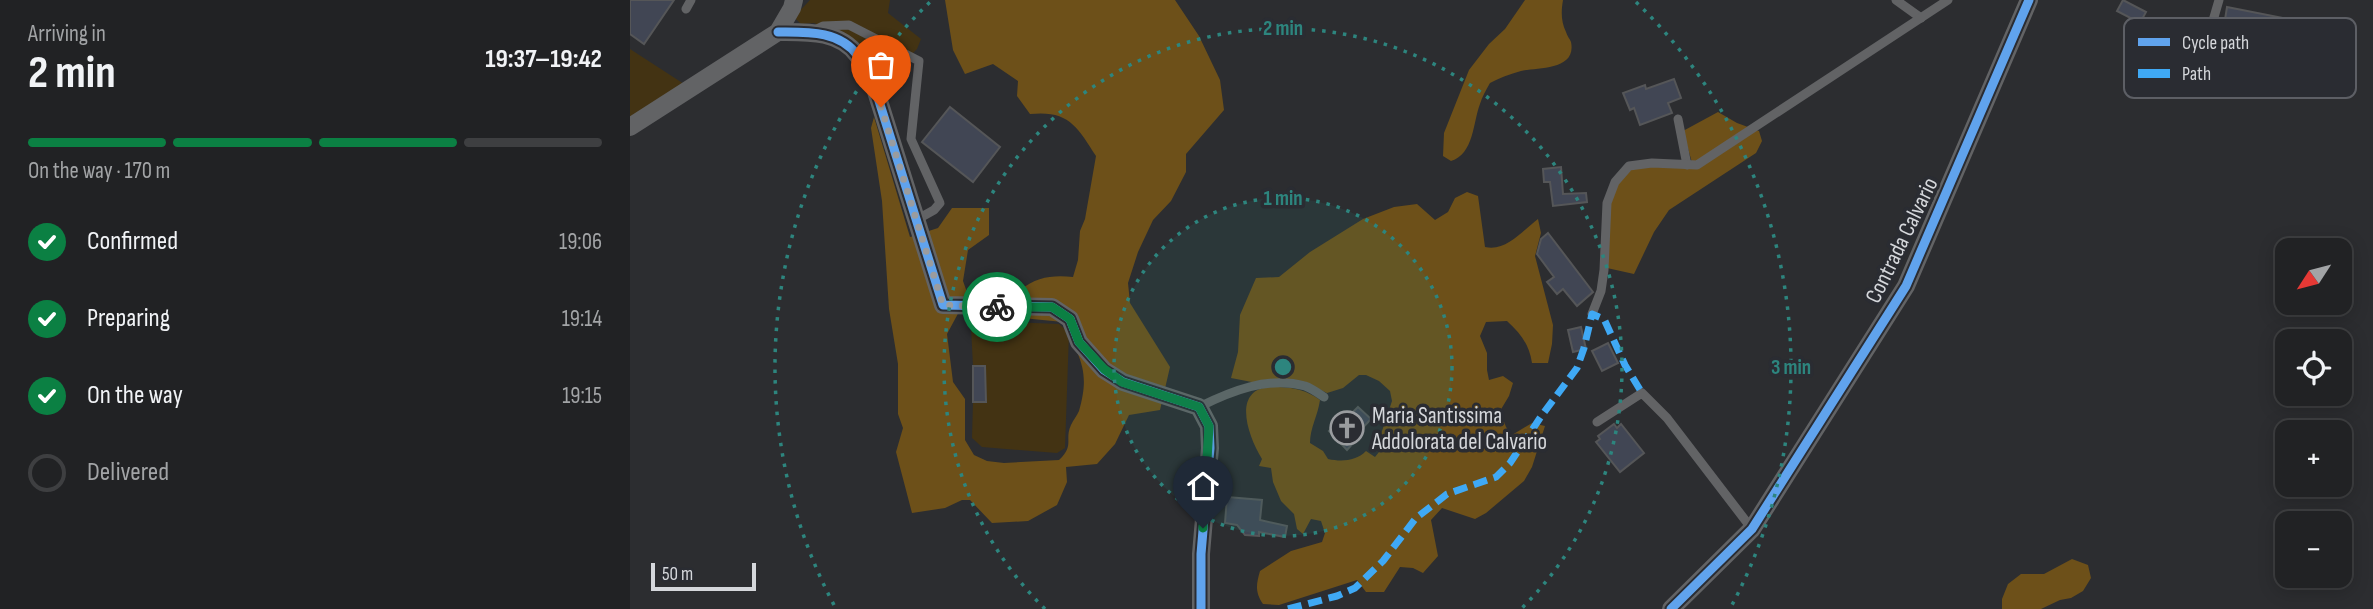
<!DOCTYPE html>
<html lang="en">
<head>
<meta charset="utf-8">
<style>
  body { margin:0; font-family:"Sofia Sans Condensed",sans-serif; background:#2d2f31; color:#f1f3f6; height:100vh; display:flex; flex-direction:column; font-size:26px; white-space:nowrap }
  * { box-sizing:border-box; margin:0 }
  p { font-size:23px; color:#a2a4a6 }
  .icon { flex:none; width:38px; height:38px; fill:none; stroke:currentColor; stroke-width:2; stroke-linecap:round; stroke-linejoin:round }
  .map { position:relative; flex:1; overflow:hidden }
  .side { display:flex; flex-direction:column; background:#212224; width:630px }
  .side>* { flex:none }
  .needle { width:46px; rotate:234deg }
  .buttons { position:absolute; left:1645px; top:238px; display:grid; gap:14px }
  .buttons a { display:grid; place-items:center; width:77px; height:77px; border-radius:14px; background:#212224; box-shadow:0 4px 18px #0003,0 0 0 2px #3e3f41; font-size:35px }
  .scale { position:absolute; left:21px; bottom:18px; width:105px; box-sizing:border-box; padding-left:7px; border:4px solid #d5d7db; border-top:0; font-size:19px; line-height:24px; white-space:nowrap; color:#d5d7db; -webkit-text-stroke:5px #2a2c32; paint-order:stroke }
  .pin { position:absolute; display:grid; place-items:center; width:60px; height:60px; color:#fff; margin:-72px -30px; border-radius:50% 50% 50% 0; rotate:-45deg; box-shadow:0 0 7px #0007 }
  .pin .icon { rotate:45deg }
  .courier { position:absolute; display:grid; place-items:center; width:70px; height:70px; margin:-35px; border:5px solid #0b8043; border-radius:50%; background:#fff; color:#222; box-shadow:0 2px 9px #0007 }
  .headline em { font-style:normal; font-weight:700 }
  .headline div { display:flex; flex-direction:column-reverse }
  .headline { display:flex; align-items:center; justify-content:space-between; height:119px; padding:0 28px }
  h1 { font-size:46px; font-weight:700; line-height:52px }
  .bar { display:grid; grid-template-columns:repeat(4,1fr); gap:10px 7px; align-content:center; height:84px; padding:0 28px }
  .bar i { height:9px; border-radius:5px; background:#3e3f41 }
  .bar .on { background:#0b8043 }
  .bar p { grid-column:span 4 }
  ol { padding:0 28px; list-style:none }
  li { display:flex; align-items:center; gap:21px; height:77px }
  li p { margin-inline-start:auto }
  li .icon { padding:7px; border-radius:50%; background:#0b8043; color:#fff; stroke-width:4 }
  li:last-child { color:#a2a4a6 }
  li i { width:38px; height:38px; border:4px solid #3e3f41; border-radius:50% }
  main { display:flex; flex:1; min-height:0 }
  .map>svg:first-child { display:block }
  .green { fill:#433313 }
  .forest { fill:#6d5019 }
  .building { fill:#414654; stroke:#555658; stroke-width:2 }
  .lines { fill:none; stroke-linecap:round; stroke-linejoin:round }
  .lane { stroke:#626365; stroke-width:9 }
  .street { stroke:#626365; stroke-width:18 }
  .quiet { stroke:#3fa9f5; stroke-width:7; stroke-dasharray:14 7; stroke-linecap:butt }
  .cycleway-casing { stroke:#2a2c32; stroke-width:13 }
  .cycleway { stroke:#60a3ed; stroke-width:9 }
  .done { stroke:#9a9c9f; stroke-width:7; stroke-dasharray:0 12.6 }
  .route { stroke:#0b8043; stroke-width:9 }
  .ring { fill:none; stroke:#2d857e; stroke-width:3.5; stroke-dasharray:3.5 7 }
  .labels { text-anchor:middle; stroke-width:7; stroke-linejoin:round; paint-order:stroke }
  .street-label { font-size:23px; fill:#d5d7db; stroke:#2a2c32 }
  .poi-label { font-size:23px; fill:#d5d7db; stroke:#2a2c32; text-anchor:start }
  .key { fill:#2a2c32; stroke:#5d5f65; stroke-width:2 }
  .key-label { font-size:19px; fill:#d5d7db }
  .centre { fill:#2d857e; stroke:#2a2c32; stroke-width:3.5 }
  .ring-label { font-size:21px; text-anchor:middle; font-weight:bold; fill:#2d857e; stroke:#2a2c32; stroke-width:7; stroke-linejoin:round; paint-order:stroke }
</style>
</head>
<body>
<main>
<section class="side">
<div class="headline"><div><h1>2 min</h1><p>Arriving in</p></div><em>19:37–19:42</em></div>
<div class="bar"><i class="on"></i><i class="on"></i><i class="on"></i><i></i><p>On the way · 170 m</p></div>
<ol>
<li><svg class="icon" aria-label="check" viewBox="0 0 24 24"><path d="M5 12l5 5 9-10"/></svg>Confirmed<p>19:06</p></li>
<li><svg class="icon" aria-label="check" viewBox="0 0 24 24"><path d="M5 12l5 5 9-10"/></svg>Preparing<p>19:14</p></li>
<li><svg class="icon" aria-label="check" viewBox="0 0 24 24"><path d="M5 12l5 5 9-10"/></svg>On the way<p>19:15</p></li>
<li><i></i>Delivered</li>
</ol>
</section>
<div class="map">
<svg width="1743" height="609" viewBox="0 0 1743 609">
  <rect width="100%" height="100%" fill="#2c2d30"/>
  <g class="green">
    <polygon points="180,0 260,0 258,13 291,39 287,49 252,84 208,33 184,23 171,24 164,17"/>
    <polygon points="0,49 54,84 0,119"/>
    <polygon points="351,321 429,324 439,333 435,448 427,453 352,447 342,438 343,402 356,401 355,366 343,366 341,327"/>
  </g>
  <g class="forest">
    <path d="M315,0H545L569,36L590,80L594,110L556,154V172L541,201L523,220L508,252L498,283L500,303L540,367L530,410L499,415L485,444L467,464L436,467L437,482L427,505L398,521L362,523L340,500H332L315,508L282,513L266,452L273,428L268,414V364L259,309L252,201L241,128L244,117L280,237L308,228L322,208H359V235L338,250L333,281L338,295L317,334L323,382L335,399V440L344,455L357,461L374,463L429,460C445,445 434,440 441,425C443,420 447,416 449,411C461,370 449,357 433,322L392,318L386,313L391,299L390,290C407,277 422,275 443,277L448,260L450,231L455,219L466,156C447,126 438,110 400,114L387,96L388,81L363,64L335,74L323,50Z"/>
    <path d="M895,0H933C931,12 931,21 936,32C937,36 940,39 941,42C947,71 906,67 891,71C880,74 869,78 860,83C856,90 852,97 850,104C843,122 844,154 821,161L813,156L814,133L839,70L859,44L875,29Z"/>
    <path d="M1088,112L1107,123L1129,131L1132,141L1126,153L1039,210L1024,232L1004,274L977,268C978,240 972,174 1008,166C1025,162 1046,166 1063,166L1053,131Z"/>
    <path d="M837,192L848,196L855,247C876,252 892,231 908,219L911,233L905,256L923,325L922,344L918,363H902C899,344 891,334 877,321L856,322L850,336L857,353V370L859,380L873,376L883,383L879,396L870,411L876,427L882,435L902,423L915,426L902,467L894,481L856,513L845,519L812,508L801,520L808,556L793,573L783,568L770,567L754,592H736L727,580L649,605L633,604C625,592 626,585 630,571L661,551L692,542L695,533L691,521L681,519L673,534L667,529L664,514L651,501L643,482L641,468L629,466L632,459C616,433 600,383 649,387C666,388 676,390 690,400C688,415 680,428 680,443L693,451L698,459C712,462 726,461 736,451L745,457L749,452L750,437L762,401L760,391L749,381L736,375H729L713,388L697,393L675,382L627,383L601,378L608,352L610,315L626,278L649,277L680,252L733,219L764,207L787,204L805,220L818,212L825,198Z"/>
    <polygon points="1442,559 1458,565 1461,578 1453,591 1441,598 1430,600 1411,609 1372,609 1372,599 1378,584 1391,574 1414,574"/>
  </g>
  <g class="building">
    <polygon points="0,0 44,0 14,44 0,34"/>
    <polygon points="1493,0 1516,12 1510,23 1487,11"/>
    <polygon points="1597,7 1673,22 1671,32 1702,40 1699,52 1621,37 1619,50 1591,45"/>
    <polygon points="1044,79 1051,98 1038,103 1042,113 1010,125 1004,108 1000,110 993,93 1015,85 1016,89"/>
    <polygon points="320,107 370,147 343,182 292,142"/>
    <polygon points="931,167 933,194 956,193 957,202 923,206 920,182 914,182 913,169"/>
    <polygon points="918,233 963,292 947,306 933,289 927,294 917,282 924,277 907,254 911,239"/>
    <polygon points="951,327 956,349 943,352 938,330"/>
    <polygon points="978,343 988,363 972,371 962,351"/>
    <polygon points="343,366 355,366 356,402 343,402"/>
    <polygon points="728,407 741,419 724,437 726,440 717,450 699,431 708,422 710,425"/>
    <polygon points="984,424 987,428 991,424 1014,453 990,472 966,442 970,439 968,436"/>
    <polygon points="597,497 632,500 630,520 657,526 655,537 629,532 629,536 615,535 607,525 595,523"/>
  </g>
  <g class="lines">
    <g class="lane">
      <polyline points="1266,0 1291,18"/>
      <polyline points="56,9 61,0"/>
      <polyline points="1582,24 1589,0"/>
      <polyline points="185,30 193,26 219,25 289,61 281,139 310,203 304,210 286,220"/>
      <polyline points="1048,119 1057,165"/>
      <polyline points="962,314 971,291 974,270 977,203 985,182 999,166 1022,163 1067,165 1318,0"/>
      <path d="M569,407C601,391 638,376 675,386C681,388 688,393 694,397"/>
      <polyline points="967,422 1012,393 1037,418 1122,529"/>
    </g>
    <g class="street">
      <path d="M148,32C176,32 210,30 228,56C234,65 239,75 244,85L313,305L422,307L440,319L449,342L474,370L493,382L569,407L579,426L580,448L571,554V609"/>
      <polyline points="0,127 148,32 162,8 164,0"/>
      <polyline points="1041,609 1122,529 1276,286 1399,0"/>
    </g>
    <polyline class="quiet" points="658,609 707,596 725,588 753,561 786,518 803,505 817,494 866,477 880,463 912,415 947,368 954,348 962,314 974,319 995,365 1012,393"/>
    <defs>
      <g id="cycleway">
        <path d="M148,32C176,32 210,30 228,56C234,65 239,75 244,85L313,305L422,307L440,319L449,342L474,370L493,382L569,407L579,426L580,448L571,554V609"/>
        <polyline points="1041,609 1122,529 1276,286 1399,0"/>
      </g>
    </defs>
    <use href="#cycleway" class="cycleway-casing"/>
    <use href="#cycleway" class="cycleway"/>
  </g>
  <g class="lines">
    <polyline class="done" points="251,107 313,305 367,307"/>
    <polyline class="route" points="367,307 422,307 440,319 449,342 474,369 492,382 569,407 579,426 573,528"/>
  </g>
  <circle cx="653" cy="367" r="169" fill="#2d857e" fill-opacity=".12"/>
  <g class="ring">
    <circle cx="653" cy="367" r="169"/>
    <path d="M415 609A339 339 0 1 1 891 609"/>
    <path d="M204 605A508 508 0 0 1 300 2M1006 2A508 508 0 0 1 1102 605"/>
  </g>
  <defs>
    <symbol id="church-ring" viewBox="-11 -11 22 22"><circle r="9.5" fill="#2a2c32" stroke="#9a9c9f" stroke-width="1.5"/><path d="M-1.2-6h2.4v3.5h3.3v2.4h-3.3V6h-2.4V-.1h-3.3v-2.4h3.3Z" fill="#9a9c9f"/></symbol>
  </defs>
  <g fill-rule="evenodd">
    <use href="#church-ring" x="698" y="409" width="38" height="38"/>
  </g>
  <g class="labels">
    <g class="street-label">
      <text transform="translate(1271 240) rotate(-64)" y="8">Contrada Calvario</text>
    </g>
    <g class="poi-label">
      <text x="742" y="423">Maria Santissima<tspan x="742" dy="26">Addolorata del Calvario</tspan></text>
    </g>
  </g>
  <rect x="1494" y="18" width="232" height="80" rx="10" class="key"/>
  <rect x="1508" y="38" width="32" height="8" fill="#60a3ed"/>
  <rect x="1508" y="69" width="32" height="9" fill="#3fa9f5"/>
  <g class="key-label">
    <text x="1552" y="49">Cycle path</text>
    <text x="1552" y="80">Path</text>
  </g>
  <circle cx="653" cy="367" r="10" class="centre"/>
  <g class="ring-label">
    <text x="653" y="35">2 min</text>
    <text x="653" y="205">1 min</text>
    <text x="1161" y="374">3 min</text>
  </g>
</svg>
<div class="buttons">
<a><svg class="needle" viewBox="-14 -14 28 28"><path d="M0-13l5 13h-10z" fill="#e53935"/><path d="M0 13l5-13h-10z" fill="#a2a4a6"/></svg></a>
<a><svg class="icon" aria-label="locate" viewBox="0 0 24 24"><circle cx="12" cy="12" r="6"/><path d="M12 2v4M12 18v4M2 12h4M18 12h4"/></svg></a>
<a>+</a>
<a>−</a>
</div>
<div class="scale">50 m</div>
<div class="pin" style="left:251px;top:107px;background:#ea580c"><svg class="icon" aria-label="bag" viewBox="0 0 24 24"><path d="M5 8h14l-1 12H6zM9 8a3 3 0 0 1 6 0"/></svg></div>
<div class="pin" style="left:573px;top:528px;background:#1f2937"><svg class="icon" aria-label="home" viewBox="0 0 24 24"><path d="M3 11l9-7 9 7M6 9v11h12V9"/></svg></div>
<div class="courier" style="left:367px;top:307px"><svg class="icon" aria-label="bike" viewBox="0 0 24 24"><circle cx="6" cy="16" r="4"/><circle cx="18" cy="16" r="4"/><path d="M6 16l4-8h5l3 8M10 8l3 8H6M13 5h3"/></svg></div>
</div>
</main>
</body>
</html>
